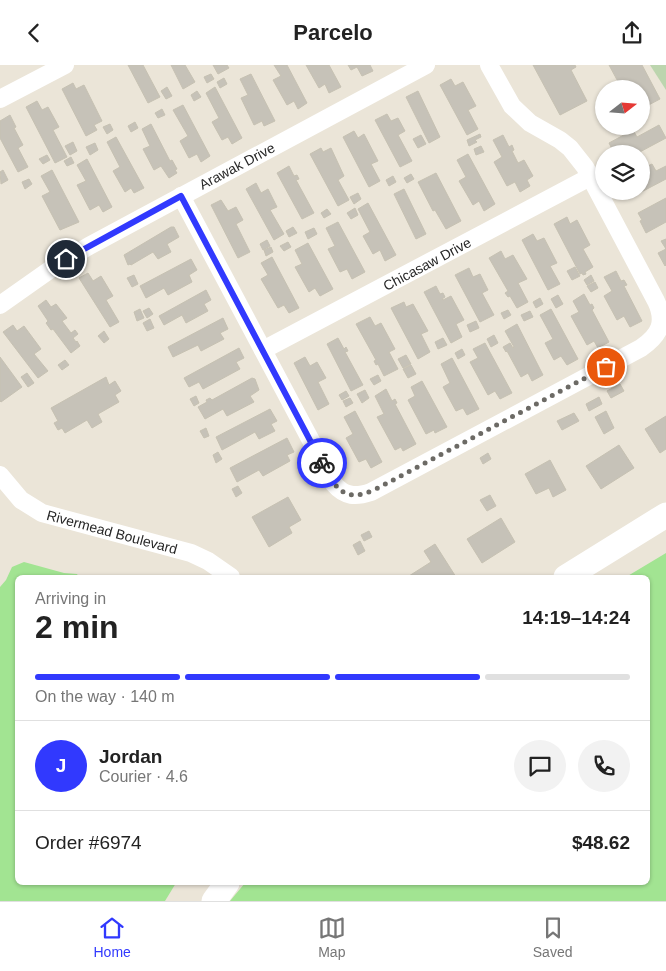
<!DOCTYPE html>
<html lang="en">
<head>
<meta charset="utf-8">
<style>
  body { margin:0; font-family:Arial,sans-serif; background:#f2f2f2; color:#222; height:100vh; display:flex; flex-direction:column; font-size:19px; white-space:nowrap }
  * { box-sizing:border-box; margin:0 }
  p { font-size:16px; color:#767676 }
  .icon { flex:none; width:28px; height:28px; fill:none; stroke:currentColor; stroke-width:2; stroke-linecap:round; stroke-linejoin:round }
  .map { position:relative; flex:1; overflow:hidden }
  .side { position:absolute; left:15px; top:510px; width:635px; height:310px; display:flex; flex-direction:column; background:#fff; border-radius:8px; box-shadow:0 1px 4px #0004 }
  .side>* { flex:none }
  .needle { width:32px; rotate:73deg }
  .buttons { position:absolute; left:595px; top:15px; display:grid; gap:10px }
  .buttons a { display:grid; place-items:center; width:55px; height:55px; border-radius:50%; background:#fff; box-shadow:0 1px 4px #0004; font-size:25px }
  .pin { position:absolute; display:grid; place-items:center; width:42px; height:42px; color:#fff; margin:-21px; border:2px solid #fff; border-radius:50%; box-shadow:0 1px 5px #0007 }
  .courier { position:absolute; display:grid; place-items:center; width:50px; height:50px; margin:-25px; border:4px solid #3139fe; border-radius:50%; background:#fff; color:#222; box-shadow:0 1px 6px #0007 }
  .overview em { font-style:normal; font-weight:700 }
  .overview div { display:flex; flex-direction:column-reverse }
  .overview { display:flex; align-items:center; justify-content:space-between; height:85px; padding:0 20px }
  h1 { font-size:32px; font-weight:700; line-height:38px }
  .bar { display:grid; grid-template-columns:repeat(4,1fr); gap:8px 5px; align-content:center; height:60px; padding:0 20px }
  .bar i { height:6px; border-radius:4px; background:#e0e0e0 }
  .bar .on { background:#3139fe }
  .bar p { grid-column:span 4 }
  .line { display:flex; align-items:center; gap:12px; padding:0 20px; border-top:1px solid #e0e0e0 }
  .line div { flex:1 }
  .round { display:grid; place-items:center; flex:none; width:52px; height:52px; border-radius:26px; background:#f2f2f2 }
  header { display:flex; justify-content:space-between; align-items:center; height:65px; padding:0 20px; background:#fff; font-size:22px; font-weight:700 }
  .tab-bar { display:flex; justify-content:space-around; align-items:center; height:70px; border-top:1px solid #e0e0e0; background:#fff; font-size:14px; color:#767676 }
  .tab-bar a { display:grid; justify-items:center; gap:2px }
  .tab-bar .on { color:#3139fe }
  .map>svg:first-child { display:block }
  .green { fill:#a2e492 }
  .cemetery { fill:#bcd5ae }
  .building { fill:#c6c2b8; stroke:#c6c1b2 }
  .lines { fill:none; stroke-linecap:round; stroke-linejoin:round }
  .street { stroke:#fff; stroke-width:18 }
  .secondary { stroke:#fff; stroke-width:25 }
  .done { stroke:#6c6a65; stroke-width:5; stroke-dasharray:0 9 }
  .route { stroke:#3139fe; stroke-width:6 }
  .labels { text-anchor:middle; stroke-width:4.5; stroke-linejoin:round; paint-order:stroke }
  .street-label { font-size:14px; fill:#272727; stroke:#fff }
</style>
</head>
<body>
<header><svg class="icon" aria-label="back" viewBox="0 0 24 24"><path d="M15 5l-7 7 7 7"/></svg>Parcelo<svg class="icon" aria-label="share" viewBox="0 0 24 24"><path d="M12 15V3M7 8l5-5 5 5M5 13v7h14v-7"/></svg></header>
<div class="map">
<svg width="666" height="836" viewBox="0 0 666 836">
  <rect width="100%" height="100%" fill="#ebe5d8"/>
  <g class="green">
    <polygon points="666,488 666,836 230,836 245,818 648,818 648,512 626,512"/>
    <polygon points="24,497 64,508 77,509 79,512 18,512 18,818 176,818 165,836 0,836 0,522 6,515 12,502"/>
  </g>
  <polygon class="cemetery" points="650,0 666,0 666,25"/>
  <g class="building">
    <polygon points="128,0 143,0 160,32 148,38"/>
    <polygon points="171,0 185,0 195,17 183,24"/>
    <polygon points="213,0 227,0 229,3 218,9"/>
    <polygon points="274,0 287,0 307,38 298,44 294,36 287,40 273,15 281,11"/>
    <polygon points="306,0 329,0 341,22 329,28 325,19 319,23"/>
    <polygon points="348,0 370,0 373,6 362,11 357,2 351,5"/>
    <polygon points="533,0 575,0 576,2 571,5 587,36 560,50"/>
    <polygon points="609,0 642,0 660,34 641,44 641,24 622,24"/>
    <polygon points="211,9 214,14 207,18 204,12"/>
    <polygon points="251,9 275,56 264,61 262,56 254,60 241,33 248,30 240,14"/>
    <polygon points="224,13 227,19 220,23 217,17"/>
    <polygon points="451,14 455,21 463,17 476,41 468,45 478,64 467,70 440,20"/>
    <polygon points="73,18 76,24 84,20 102,56 94,60 97,65 86,71 62,24"/>
    <polygon points="167,22 172,31 166,34 161,26"/>
    <polygon points="215,22 242,73 232,79 228,72 222,75 212,57 219,53 206,28"/>
    <polygon points="197,26 201,32 194,36 191,30"/>
    <polygon points="418,26 440,72 429,78 406,32"/>
    <polygon points="37,36 42,45 48,42 59,62 53,65 67,92 55,98 26,42"/>
    <polygon points="183,40 210,91 201,97 197,89 189,93 180,76 188,71 173,45"/>
    <polygon points="162,44 165,50 158,53 155,48"/>
    <polygon points="387,49 391,56 398,53 405,66 398,70 412,96 400,102 375,55"/>
    <polygon points="10,50 16,62 14,63 23,80 18,83 28,102 18,107 0,73 0,56"/>
    <polygon points="135,57 138,63 131,67 128,61"/>
    <polygon points="110,59 113,65 107,69 103,62"/>
    <polygon points="151,59 170,96 172,95 177,104 175,105 177,108 169,113 161,101 154,105 143,84 150,81 142,64"/>
    <polygon points="659,60 666,73 636,89 607,89 613,86 609,78 633,65 637,72"/>
    <polygon points="354,66 358,73 364,69 378,96 371,99 380,116 369,122 343,72"/>
    <polygon points="480,69 481,72 475,75 477,77 469,81 467,75"/>
    <polygon points="421,70 426,79 418,83 413,74"/>
    <polygon points="503,70 509,82 512,80 514,85 512,86 518,98 524,95 533,111 527,115 530,121 520,127 515,117 507,121 494,97 502,92 493,75"/>
    <polygon points="116,72 144,123 134,128 131,123 125,127 113,106 120,102 107,77"/>
    <polygon points="73,77 77,86 70,90 65,81"/>
    <polygon points="95,78 98,85 90,90 86,82"/>
    <polygon points="481,81 484,87 476,90 474,84"/>
    <polygon points="321,83 323,87 331,83 344,111 338,115 349,135 338,141 310,89"/>
    <polygon points="468,89 495,139 484,146 479,136 473,140 459,116 466,112 457,95"/>
    <polygon points="47,90 50,95 43,99 39,94"/>
    <polygon points="71,92 74,98 67,101 64,96"/>
    <polygon points="87,94 112,142 103,147 99,140 90,145 77,120 86,116 77,100"/>
    <polygon points="652,99 656,106 666,101 666,114 628,134 623,126 641,126 641,104"/>
    <polygon points="289,101 294,111 297,110 299,114 296,115 314,148 302,154 277,108"/>
    <polygon points="3,105 8,115 1,119 0,107"/>
    <polygon points="52,105 79,157 60,165 42,131 50,127 41,111"/>
    <polygon points="436,108 461,156 446,164 435,145 433,146 418,117"/>
    <polygon points="411,109 414,114 407,118 404,113"/>
    <polygon points="393,111 396,117 389,121 386,115"/>
    <polygon points="29,114 32,119 25,124 22,117"/>
    <polygon points="256,118 261,128 268,124 277,142 270,145 284,169 274,175 246,124"/>
    <polygon points="404,124 426,169 416,174 394,129"/>
    <polygon points="358,128 361,134 354,139 350,132"/>
    <polygon points="666,133 666,157 646,168 640,156 642,155 638,148"/>
    <polygon points="221,135 228,146 236,142 243,155 236,159 250,187 238,193 211,140"/>
    <polygon points="368,138 396,190 385,196 380,185 373,189 363,171 370,167 358,144"/>
    <polygon points="355,143 358,150 351,154 347,148"/>
    <polygon points="327,144 331,149 324,153 321,148"/>
    <polygon points="567,152 570,159 577,155 590,180 583,184 593,202 585,207 586,209 583,210 582,208 580,209 554,159"/>
    <polygon points="338,157 365,207 352,214 347,204 340,207 328,184 335,181 326,163"/>
    <polygon points="171,162 174,162 179,172 167,179 171,187 158,194 153,187 131,200 130,199 128,200 124,190"/>
    <polygon points="293,162 297,168 289,172 286,166"/>
    <polygon points="314,163 317,169 308,174 305,167"/>
    <polygon points="533,169 537,176 544,173 557,198 550,201 560,219 548,225 522,175"/>
    <polygon points="666,174 666,200 665,201 658,188 666,184 661,176"/>
    <polygon points="267,175 270,181 263,185 260,179"/>
    <polygon points="288,177 291,182 284,186 280,181"/>
    <polygon points="308,178 333,224 320,231 315,223 309,227 295,202 302,199 295,185"/>
    <polygon points="271,182 273,187 266,191 264,185"/>
    <polygon points="501,186 505,194 513,190 527,214 518,218 528,237 517,243 510,231 508,232 505,228 508,226 489,193"/>
    <polygon points="272,192 299,243 289,248 284,240 278,243 261,214 268,210 261,198"/>
    <polygon points="191,194 197,205 189,210 192,217 168,230 164,223 146,233 140,221"/>
    <polygon points="575,202 580,211 572,215 567,206"/>
    <polygon points="469,203 473,212 480,209 488,225 482,228 494,250 480,257 455,210"/>
    <polygon points="616,206 621,216 624,215 627,220 624,221 642,256 630,262 624,251 617,255 604,231 612,226 604,212"/>
    <polygon points="88,208 93,216 101,211 113,231 106,235 119,257 110,262 79,213"/>
    <polygon points="134,210 138,219 132,222 127,213"/>
    <polygon points="591,210 594,216 587,220 584,215"/>
    <polygon points="595,217 598,223 591,227 587,221"/>
    <polygon points="436,221 440,229 443,228 445,232 442,234 443,235 451,231 464,255 456,259 462,272 451,278 424,227"/>
    <polygon points="206,225 211,235 204,239 208,246 186,258 182,250 164,260 159,251"/>
    <polygon points="584,229 590,240 592,239 594,243 592,245 609,277 598,283 594,276 587,280 571,251 579,247 573,236"/>
    <polygon points="558,230 563,239 556,243 551,234"/>
    <polygon points="540,233 543,239 536,243 533,237"/>
    <polygon points="46,235 51,242 56,239 67,253 62,256 71,268 75,265 78,269 73,273 76,277 77,276 80,281 71,288 53,264 51,265 46,258 48,256 38,241"/>
    <polygon points="404,237 406,242 413,239 428,266 421,269 430,287 418,294 391,243"/>
    <polygon points="149,243 153,249 147,253 143,246"/>
    <polygon points="140,244 144,253 137,256 134,247"/>
    <polygon points="551,244 578,294 567,300 561,291 554,295 545,278 553,274 540,250"/>
    <polygon points="508,245 511,250 504,254 501,248"/>
    <polygon points="530,246 533,252 524,256 521,250"/>
    <polygon points="370,252 375,261 381,258 395,284 389,287 398,304 384,311 378,299 376,300 374,296 376,295 356,259"/>
    <polygon points="223,253 228,264 220,268 224,274 201,286 198,280 173,292 168,282"/>
    <polygon points="150,254 154,263 147,266 143,258"/>
    <polygon points="476,256 479,263 470,267 467,260"/>
    <polygon points="517,259 543,310 532,316 528,308 521,312 507,286 506,287 503,282 510,278 513,283 514,282 505,266"/>
    <polygon points="13,260 17,266 24,261 41,284 34,289 48,306 38,313 3,267"/>
    <polygon points="104,266 109,274 104,278 98,271"/>
    <polygon points="494,270 498,278 491,282 487,274"/>
    <polygon points="338,273 344,284 346,282 348,286 345,287 363,320 351,326 327,279"/>
    <polygon points="443,273 447,280 438,284 435,277"/>
    <polygon points="485,278 512,328 500,334 495,326 488,330 470,297 478,293 473,284"/>
    <polygon points="239,283 244,293 236,297 240,304 203,324 199,317 189,322 184,313"/>
    <polygon points="462,284 465,290 458,294 455,288"/>
    <polygon points="406,290 411,299 403,303 398,294"/>
    <polygon points="0,292 22,322 1,337 0,336"/>
    <polygon points="305,292 310,301 317,297 326,313 318,317 329,339 318,345 294,298"/>
    <polygon points="452,293 479,344 467,350 463,343 456,346 443,322 450,318 441,299"/>
    <polygon points="65,295 69,300 62,305 58,300"/>
    <polygon points="411,300 416,309 408,313 403,304"/>
    <polygon points="27,308 34,318 28,322 21,312"/>
    <polygon points="378,310 381,316 374,320 370,314"/>
    <polygon points="106,312 109,320 115,316 121,326 115,330 119,337 98,349 102,357 92,363 87,355 65,368 62,363 58,365 54,358 58,356 51,343"/>
    <polygon points="252,313 255,314 259,325 250,331 254,337 227,351 223,344 205,354 198,342 207,337 206,335 210,333 212,335"/>
    <polygon points="422,316 447,362 435,368 434,365 426,369 408,335 415,331 411,322"/>
    <polygon points="620,319 624,326 611,333 607,326"/>
    <polygon points="386,324 392,336 395,334 397,338 395,339 416,379 403,386 401,382 395,385 377,352 384,349 375,331"/>
    <polygon points="365,325 369,333 362,338 357,329"/>
    <polygon points="346,326 349,331 342,335 339,330"/>
    <polygon points="196,331 199,338 194,341 190,334"/>
    <polygon points="599,332 602,339 589,346 586,339"/>
    <polygon points="350,333 353,338 346,342 343,336"/>
    <polygon points="270,344 277,356 271,359 275,366 259,374 255,367 222,385 216,372"/>
    <polygon points="355,346 382,397 371,403 366,394 359,397 346,373 353,369 344,352"/>
    <polygon points="606,346 614,363 604,369 595,352"/>
    <polygon points="574,348 579,356 562,365 557,356"/>
    <polygon points="666,351 666,384 660,388 645,364"/>
    <polygon points="206,363 209,371 204,373 200,366"/>
    <polygon points="287,373 294,387 287,390 290,396 263,411 259,405 237,417 230,403"/>
    <polygon points="619,380 634,403 601,424 586,401"/>
    <polygon points="218,387 222,394 216,398 213,390"/>
    <polygon points="488,388 491,394 483,399 480,393"/>
    <polygon points="550,395 566,425 553,432 549,423 536,429 525,409"/>
    <polygon points="238,421 242,428 236,432 232,424"/>
    <polygon points="490,430 496,441 487,446 480,435"/>
    <polygon points="288,432 301,455 289,462 292,468 269,482 252,452"/>
    <polygon points="501,453 515,477 482,498 467,474"/>
    <polygon points="369,466 372,472 364,476 361,470"/>
    <polygon points="360,476 365,486 358,490 353,480"/>
    <polygon points="435,479 456,512 410,512 409,511 431,497 424,486"/>
  </g>
  <g class="lines">
    <g class="street">
      <polyline points="0,34 65,0"/>
      <path d="M181,131L334,419C345,432 356,432 371,427L641,283C660,270 666,257 656,236L585,102L570,83L560,75L530,58L512,41L489,0"/>
      <polyline points="0,240 51,204 89,181 426,0"/>
      <polyline points="263,285 590,112"/>
      <polyline points="0,410 21,435 42,448 191,488 208,496 231,512"/>
    </g>
    <g class="secondary">
      <polyline points="566,512 666,450"/>
      <polyline points="214,836 227,818"/>
    </g>
  </g>
  <g class="lines">
    <path class="done" d="M322,398C337,426 345,439 378,423L606,302"/>
    <polyline class="route" points="66,194 181,131 322,398"/>
  </g>
  <g class="labels">
    <g class="street-label">
      <text transform="translate(237 101) rotate(-28)" y="5">Arawak Drive</text>
      <text transform="translate(427 199) rotate(-28)" y="5">Chicasaw Drive</text>
      <text transform="translate(112 467) rotate(15)" y="5">Rivermead Boulevard</text>
    </g>
  </g>
</svg>
<div class="buttons">
<a><svg class="needle" viewBox="-14 -14 28 28"><path d="M0-13l5 13h-10z" fill="#e53935"/><path d="M0 13l5-13h-10z" fill="#767676"/></svg></a>
<a><svg class="icon" aria-label="layers" viewBox="0 0 24 24"><path d="M12 4l9 5-9 5-9-5zM3 14l9 5 9-5"/></svg></a>
</div>
<div class="pin" style="left:606px;top:302px;background:#ea580c"><svg class="icon" aria-label="bag" viewBox="0 0 24 24"><path d="M5 8h14l-1 12H6zM9 8a3 3 0 0 1 6 0"/></svg></div>
<div class="pin" style="left:66px;top:194px;background:#1f2937"><svg class="icon" aria-label="home" viewBox="0 0 24 24"><path d="M3 11l9-7 9 7M6 9v11h12V9"/></svg></div>
<div class="courier" style="left:322px;top:398px"><svg class="icon" aria-label="bike" viewBox="0 0 24 24"><circle cx="6" cy="16" r="4"/><circle cx="18" cy="16" r="4"/><path d="M6 16l4-8h5l3 8M10 8l3 8H6M13 5h3"/></svg></div>
<section class="side">
<div class="overview"><div><h1>2 min</h1><p>Arriving in</p></div><em>14:19–14:24</em></div>
<div class="bar"><i class="on"></i><i class="on"></i><i class="on"></i><i></i><p>On the way · 140 m</p></div>
<div class="line" style="height:90px"><b class="round" style="background:#3139fe;color:#fff">J</b><div><b>Jordan</b><p>Courier · 4.6</p></div><a class="round"><svg class="icon" aria-label="chat" viewBox="0 0 24 24"><path d="M4 5h16v11H9l-5 4z"/></svg></a><a class="round"><svg class="icon" aria-label="phone" viewBox="0 0 24 24"><path d="M5 4h4l2 5-3 2q2 4 5 5l2-3 5 2v4C11 20 4 13 5 4z"/></svg></a></div>
<div class="line" style="height:65px"><div>Order #6974</div><b>$48.62</b></div>
</section>
</div>
<nav class="tab-bar">
<a class="on"><svg class="icon" aria-label="home" viewBox="0 0 24 24"><path d="M3 11l9-7 9 7M6 9v11h12V9"/></svg>Home</a>
<a><svg class="icon" aria-label="map" viewBox="0 0 24 24"><path d="M3 6l6-2 6 2 6-2v14l-6 2-6-2-6 2zM9 4v14M15 6v14"/></svg>Map</a>
<a><svg class="icon" aria-label="saved" viewBox="0 0 24 24"><path d="M7 4h10v16l-5-4-5 4z"/></svg>Saved</a>
</nav>
</body>
</html>
